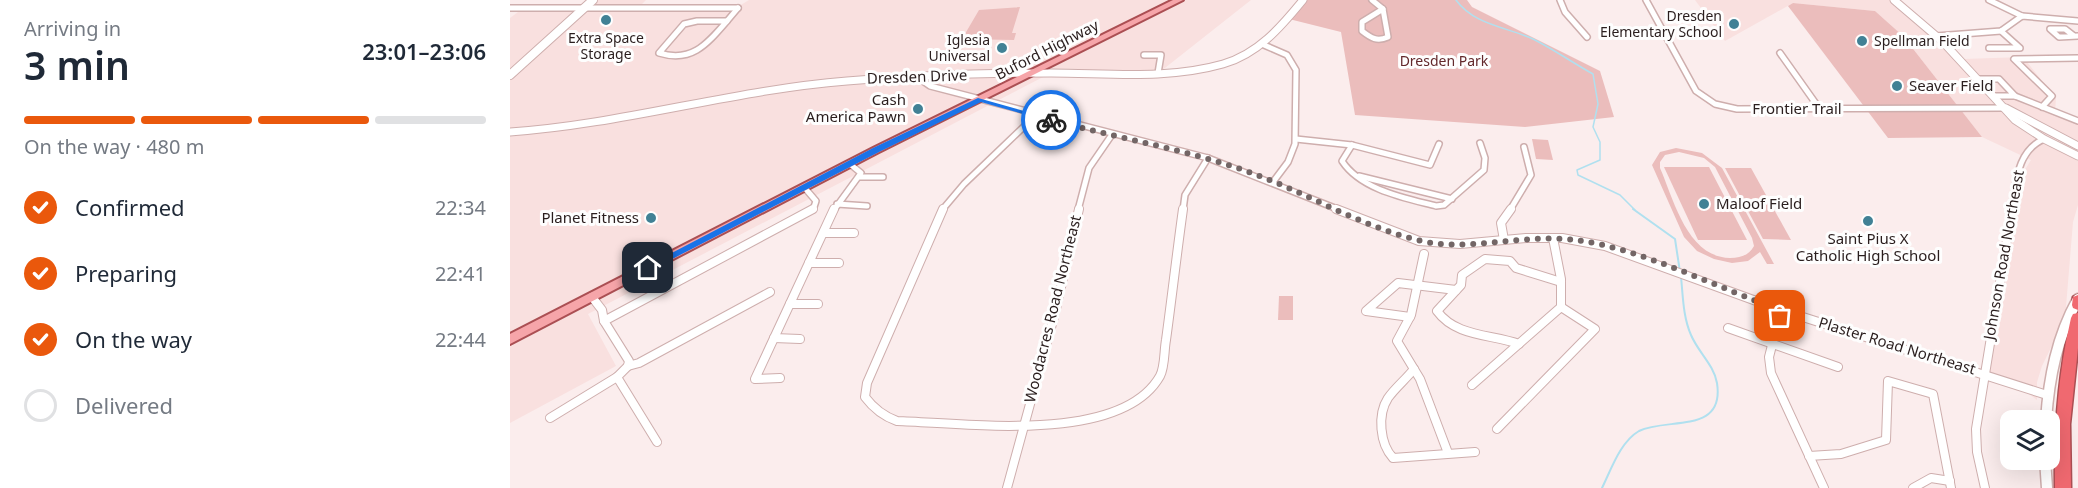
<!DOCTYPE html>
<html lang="en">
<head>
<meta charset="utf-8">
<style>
  body { margin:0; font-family:"Noto Sans",sans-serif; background:#f2f2f3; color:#1f2937; height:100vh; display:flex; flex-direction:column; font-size:22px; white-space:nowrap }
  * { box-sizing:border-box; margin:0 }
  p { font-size:20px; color:#747a83 }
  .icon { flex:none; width:33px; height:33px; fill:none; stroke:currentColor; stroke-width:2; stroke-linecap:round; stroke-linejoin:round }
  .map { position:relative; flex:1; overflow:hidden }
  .details { display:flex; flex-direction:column; background:#fff; width:510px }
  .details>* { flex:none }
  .buttons { position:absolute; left:1490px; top:410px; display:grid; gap:12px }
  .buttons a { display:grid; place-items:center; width:60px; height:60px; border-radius:12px; background:#fff; box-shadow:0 6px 24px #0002; font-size:30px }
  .pin { position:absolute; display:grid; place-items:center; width:51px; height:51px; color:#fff; margin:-26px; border-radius:12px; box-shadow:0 3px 9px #0006 }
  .courier { position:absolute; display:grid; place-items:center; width:60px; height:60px; margin:-30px; border:4px solid #1a73e8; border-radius:50%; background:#fff; color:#222; box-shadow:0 2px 8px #0007 }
  .headline em { font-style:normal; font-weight:600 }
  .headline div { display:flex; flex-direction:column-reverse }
  .headline { display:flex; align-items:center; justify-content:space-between; height:102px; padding:0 24px }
  h1 { font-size:39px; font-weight:600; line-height:45px }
  .bar { display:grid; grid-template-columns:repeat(4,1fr); gap:9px 6px; align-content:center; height:72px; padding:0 24px }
  .bar i { height:8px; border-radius:4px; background:#e0e1e3 }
  .bar .current { background:#ea580c }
  .bar p { grid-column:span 4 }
  ol { padding:0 24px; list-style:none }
  li { display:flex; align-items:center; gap:18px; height:66px }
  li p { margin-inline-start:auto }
  li .icon { padding:6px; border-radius:50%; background:#ea580c; color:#fff; stroke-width:4 }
  li:last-child { color:#747a83 }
  li i { width:33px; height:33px; border:3px solid #e0e1e3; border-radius:50% }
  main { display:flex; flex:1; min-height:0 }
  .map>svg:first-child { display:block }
  .built { fill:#f9e0df }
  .green { fill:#ebbdbc; fill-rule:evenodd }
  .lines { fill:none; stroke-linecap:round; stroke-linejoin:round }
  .stream-far1 { stroke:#b0e0ef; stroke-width:1.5 }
  .stream { stroke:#b0e0ef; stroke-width:2 }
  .minor-far1-casing { stroke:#ceaead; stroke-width:8 }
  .minor-casing { stroke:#ceaead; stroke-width:10 }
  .tertiary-casing { stroke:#ceaead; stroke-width:9 }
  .secondary-far1-casing { stroke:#ceaead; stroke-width:10 }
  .secondary-casing { stroke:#ceaead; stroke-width:13 }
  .primary-casing { stroke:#ab4f53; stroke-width:4 }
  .motorway-casing { stroke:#ab4f53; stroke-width:3 }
  .minor-far1 { stroke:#fff; stroke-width:5 }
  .minor { stroke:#fff; stroke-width:8 }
  .tertiary { stroke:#fff; stroke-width:7 }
  .secondary-far1 { stroke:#fff; stroke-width:8 }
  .secondary { stroke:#fff; stroke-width:10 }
  .primary { fill:#f6a5a9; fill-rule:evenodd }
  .motorway { fill:#f06970; fill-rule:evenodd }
  .route { fill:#1a73e8 }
  .done { stroke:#736666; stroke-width:6; stroke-dasharray:0 10.8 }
  .poi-dot { fill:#418195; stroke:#fefefe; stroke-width:2 }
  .labels { text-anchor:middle; stroke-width:6; stroke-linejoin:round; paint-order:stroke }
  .far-poi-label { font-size:14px; fill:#2a1e1e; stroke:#fefefe; text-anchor:end }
  .far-park-label { font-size:14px; fill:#63292c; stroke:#fefefe }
  .street-label { font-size:15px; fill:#2a1e1e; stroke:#fefefe }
  .poi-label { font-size:15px; fill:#2a1e1e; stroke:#fefefe; text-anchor:start }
</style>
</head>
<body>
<main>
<section class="details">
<div class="headline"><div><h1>3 min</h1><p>Arriving in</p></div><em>23:01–23:06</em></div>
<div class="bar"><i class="current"></i><i class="current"></i><i class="current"></i><i></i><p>On the way · 480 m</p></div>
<ol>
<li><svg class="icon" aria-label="check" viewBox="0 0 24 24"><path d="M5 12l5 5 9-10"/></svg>Confirmed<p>22:34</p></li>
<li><svg class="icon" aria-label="check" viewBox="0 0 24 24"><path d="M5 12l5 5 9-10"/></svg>Preparing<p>22:41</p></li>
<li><svg class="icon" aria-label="check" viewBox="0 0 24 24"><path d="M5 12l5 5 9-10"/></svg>On the way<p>22:44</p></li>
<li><i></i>Delivered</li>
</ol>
</section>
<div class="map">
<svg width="1568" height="488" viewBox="0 0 1568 488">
  <rect width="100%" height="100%" fill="#fbeded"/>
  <g class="built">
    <polygon points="86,0 136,0 129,7 229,6 239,0 741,0 646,75 535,76 78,314 106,366 0,423 0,18 12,9 77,9"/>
    <polygon points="1185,0 1386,0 1453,59 1513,57 1546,98 1545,113 1568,123 1568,205 1563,222 1555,319 1532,366 1527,382 1527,400 1512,389 1476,378 1508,181 1521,160 1472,137 1393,36 1365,11 1283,3 1215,41"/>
  </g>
  <g class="green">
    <polygon points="797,0 957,0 962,7 1090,71 1104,117 1015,127 845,115 831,32 779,19"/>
    <polygon points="1283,3 1365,11 1393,36 1472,137 1378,138 1278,6"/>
    <polygon points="510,7 502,33 506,33 504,40 452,39 469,10"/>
    <polygon points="1022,139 1038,140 1043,160 1026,159"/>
    <path d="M1166,148L1192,153L1212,168L1264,264H1257L1250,252L1238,261L1222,263L1204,259L1187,251L1174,237L1142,165L1150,152ZM1169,152L1194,158L1205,167L1242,238L1244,246C1239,255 1231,258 1220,258C1177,257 1164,200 1150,168V162L1155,155Z"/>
    <polygon points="1154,167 1199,167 1237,240 1188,240"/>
    <polygon points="1215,168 1241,168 1281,240 1253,239"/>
    <polygon points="769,296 783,296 783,320 768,320"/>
  </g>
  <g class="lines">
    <path class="stream-far1" d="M946,0C964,25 997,27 1023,39C1043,49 1063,63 1083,74L1088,104L1083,127L1090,142V160L1067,170L1068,175L1110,195L1125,210"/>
    <g class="stream">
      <polyline points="1123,209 1165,239 1170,272"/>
      <path d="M1092,488C1101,470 1110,442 1129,431C1157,417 1215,435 1207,383C1204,365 1188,352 1181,335C1173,317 1173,296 1171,277"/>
    </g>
    <defs>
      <g id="minor-far1">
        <polyline points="862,0 873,9"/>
        <polyline points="1050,0 1055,12 1077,37"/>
        <polyline points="1136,0 1186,91 1205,104 1227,109 1496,108"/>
        <polyline points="1479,0 1512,16"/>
        <polyline points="0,8 228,8"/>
        <path d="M873,9L878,37C867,42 861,38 852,31V22Z"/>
        <path d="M187,21H217C197,44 182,63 149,53L174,24Z"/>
        <polyline points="217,21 228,8"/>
        <polyline points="1426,36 1491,31 1512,16 1568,21"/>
        <polyline points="1564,36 1555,29 1540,29 1549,37 1568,36"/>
        <polyline points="754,45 777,55 786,70 785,144 778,162 763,182"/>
        <polyline points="1479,48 1510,48 1491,31"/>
        <polyline points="1270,53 1309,108"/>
        <polyline points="634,55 651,55 648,73"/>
        <polyline points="407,77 420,86 698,158 830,210"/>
        <polyline points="1468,79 1489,79 1505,96 1485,96"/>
        <polyline points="1505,96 1568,121"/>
        <polyline points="1532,107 1542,96 1504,59 1568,58"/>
        <polyline points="786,139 842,145 920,165 929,144"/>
        <path d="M842,145L832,161C851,190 895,198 926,206L934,205L974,170L975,158L970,143"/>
        <polyline points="849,176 942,199"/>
        <polyline points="350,177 373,177"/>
        <polyline points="294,187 306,201 303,210"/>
        <polyline points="327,204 357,206"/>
        <polyline points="324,210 351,173 340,164"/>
        <polyline points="432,210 454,184 525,116"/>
        <polyline points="568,210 579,168 601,136"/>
        <polyline points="673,210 675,195 698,158"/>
        <polyline points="1000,210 1021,175 1014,147"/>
        <path d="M1501,210C1506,185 1506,151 1534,139"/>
      </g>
      <g id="minor">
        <path d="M433,209L357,383L355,397C364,409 373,416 387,421C455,423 611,445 650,376C655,367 654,350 656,340C662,296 667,252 673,209"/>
        <polyline points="826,209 909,241 950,244 1016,238 1052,238 1095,246 1271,310 1537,395"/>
        <polyline points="314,233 344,233"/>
        <polyline points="994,240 991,223 1001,209"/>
        <polyline points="914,254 901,315 887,341 910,379 938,453"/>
        <polyline points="299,263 329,263"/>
        <polyline points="82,297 92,310 94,321 119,361 118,366 107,377 147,442"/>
        <polyline points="280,304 308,304"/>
        <polyline points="1271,310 1259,357 1261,373 1314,488"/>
        <polyline points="900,317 856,311 888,283 946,290"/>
        <polyline points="94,321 303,209"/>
        <polyline points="1218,328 1328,367"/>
        <polyline points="264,338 290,339"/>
        <path d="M1009,344C981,334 946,337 927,311L951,285L952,275L975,259L1000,261L1006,268L1051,282"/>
        <polyline points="118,366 129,363 260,292"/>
        <path d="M904,369C896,379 885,388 878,398C867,415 870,444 883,458L965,452"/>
        <polyline points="270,378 245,379 324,209"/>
        <polyline points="962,385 1051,307 1051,279 1043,238"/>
        <polyline points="40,418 107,377"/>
        <polyline points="987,429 1085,329 1051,307"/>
        <polyline points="1299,456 1331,454 1376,440 1378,381 1423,394 1441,488"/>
        <polyline points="497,488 545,313 569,209"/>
        <polyline points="1403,488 1421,478 1440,481"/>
        <polyline points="1475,488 1467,452 1466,429 1502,209"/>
      </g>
      <g id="tertiary">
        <polyline points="1384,0 1432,41 1505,120 1534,139 1568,156"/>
        <polyline points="1496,108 1568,146"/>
        <path d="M0,132C114,124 223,90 337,81C404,75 473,73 541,73C598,73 657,80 713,64C748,54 771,27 793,0"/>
      </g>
      <polyline id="secondary-far1" points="0,75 83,0"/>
      <g id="secondary">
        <path d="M1536,420C1539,377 1547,337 1568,299"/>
        <polyline points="1535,459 1537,488"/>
      </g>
      <polygon id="primary" points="663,0 673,0 369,152 0,344 0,334 363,148"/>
      <g id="motorway">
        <polygon points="1568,295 1568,310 1563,308 1562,305 1563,297"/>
        <path d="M1568,313V348L1560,424L1561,488H1545C1544,430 1548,374 1561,318L1563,314Z"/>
      </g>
    </defs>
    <use href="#minor-far1" class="minor-far1-casing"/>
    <use href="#minor" class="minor-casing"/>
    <use href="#tertiary" class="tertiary-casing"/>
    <use href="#secondary-far1" class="secondary-far1-casing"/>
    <use href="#secondary" class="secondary-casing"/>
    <use href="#primary" class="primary-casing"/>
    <use href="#motorway" class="motorway-casing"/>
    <use href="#minor-far1" class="minor-far1"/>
    <use href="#minor" class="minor"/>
    <use href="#tertiary" class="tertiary"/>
    <use href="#secondary-far1" class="secondary-far1"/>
    <use href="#secondary" class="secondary"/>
    <use href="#primary" class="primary"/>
    <use href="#motorway" class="motorway"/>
  </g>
  <polygon class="route" points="468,98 546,120 541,122 471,102 369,152 141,270 133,268 363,148"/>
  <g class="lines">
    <path class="done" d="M541,120C607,138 675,149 739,172C795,192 848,225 907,240C958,253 1012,233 1065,240C1131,248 1207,288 1271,310L1270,316"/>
  </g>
  <g class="poi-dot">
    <circle cx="96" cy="20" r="6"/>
    <circle cx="1224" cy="24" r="6"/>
    <circle cx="1352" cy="41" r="6"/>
    <circle cx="492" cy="48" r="6"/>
    <circle cx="1387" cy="86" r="6"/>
    <circle cx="408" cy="109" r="6"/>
    <circle cx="1194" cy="204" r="6"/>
    <circle cx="141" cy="218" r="6"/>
    <circle cx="1358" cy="221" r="6"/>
  </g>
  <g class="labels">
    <g class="far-poi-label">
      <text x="1212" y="21">Dresden<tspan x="1212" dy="16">Elementary School</tspan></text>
      <text x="96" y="43" text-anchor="middle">Extra Space<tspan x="96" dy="16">Storage</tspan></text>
      <text x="480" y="45">Iglesia<tspan x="480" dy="16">Universal</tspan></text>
      <text x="1364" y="46" text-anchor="start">Spellman Field</text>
    </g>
    <g class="far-park-label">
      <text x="934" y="66">Dresden Park</text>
    </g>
    <g class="street-label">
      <text transform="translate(537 50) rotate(-27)" y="5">Buford Highway</text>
      <text transform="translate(407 77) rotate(-2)" y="5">Dresden Drive</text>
      <text x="1287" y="114">Frontier Trail</text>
      <text transform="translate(1494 255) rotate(-80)" y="5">Johnson Road Northeast</text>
      <text transform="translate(543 309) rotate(-76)" y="5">Woodacres Road Northeast</text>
      <text transform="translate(1387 346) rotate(17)" y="5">Plaster Road Northeast</text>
    </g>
    <g class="poi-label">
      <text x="1399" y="91">Seaver Field</text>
      <text x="396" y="105" text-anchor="end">Cash<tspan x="396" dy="17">America Pawn</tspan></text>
      <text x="1206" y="209">Maloof Field</text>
      <text x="129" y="223" text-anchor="end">Planet Fitness</text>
      <text x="1358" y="244" text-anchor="middle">Saint Pius X<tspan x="1358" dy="17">Catholic High School</tspan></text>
    </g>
  </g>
</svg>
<div class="buttons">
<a><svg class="icon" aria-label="layers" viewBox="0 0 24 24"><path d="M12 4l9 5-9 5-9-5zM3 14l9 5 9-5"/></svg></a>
</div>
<div class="pin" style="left:1270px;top:316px;background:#ea580c"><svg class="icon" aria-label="bag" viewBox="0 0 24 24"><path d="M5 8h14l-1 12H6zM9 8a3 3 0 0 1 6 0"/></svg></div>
<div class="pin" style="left:138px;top:268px;background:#1f2937"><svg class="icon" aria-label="home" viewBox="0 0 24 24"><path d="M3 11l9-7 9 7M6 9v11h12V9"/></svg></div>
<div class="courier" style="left:541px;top:120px"><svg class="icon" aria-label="bike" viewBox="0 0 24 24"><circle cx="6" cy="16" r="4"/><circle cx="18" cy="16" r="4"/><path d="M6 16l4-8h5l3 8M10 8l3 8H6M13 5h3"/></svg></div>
</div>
</main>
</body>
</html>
